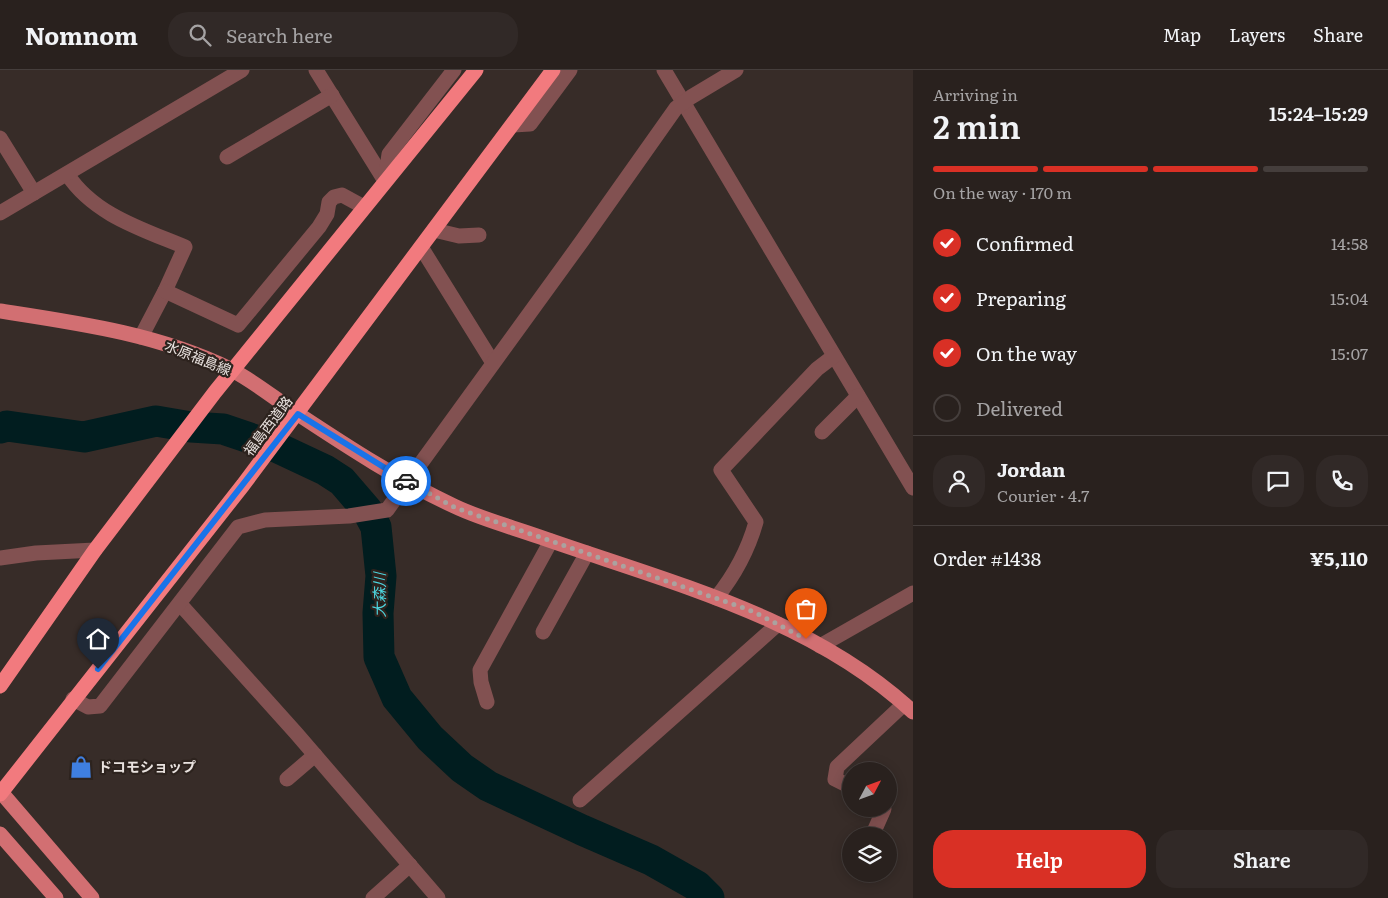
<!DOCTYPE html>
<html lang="en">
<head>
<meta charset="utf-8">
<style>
  body { margin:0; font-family:Literata,"Noto Sans JP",serif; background:#312927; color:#f1f3f6; height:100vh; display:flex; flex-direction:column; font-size:19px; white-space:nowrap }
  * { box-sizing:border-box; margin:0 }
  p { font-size:16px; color:#a5a3a4 }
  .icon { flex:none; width:28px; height:28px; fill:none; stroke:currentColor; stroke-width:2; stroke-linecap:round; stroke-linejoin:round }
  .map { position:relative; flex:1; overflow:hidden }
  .side { display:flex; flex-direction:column; background:#29211e; width:475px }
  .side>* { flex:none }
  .needle { width:32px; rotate:49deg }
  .controls { position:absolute; left:842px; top:692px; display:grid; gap:10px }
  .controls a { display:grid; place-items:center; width:55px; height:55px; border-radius:50%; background:#29211e; box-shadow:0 2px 12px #0003,0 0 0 1px #453e3c; font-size:25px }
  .pin { position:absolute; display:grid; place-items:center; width:42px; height:42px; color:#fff; margin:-51px -21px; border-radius:50% 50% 50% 0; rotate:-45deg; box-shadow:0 0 5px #0007 }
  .pin .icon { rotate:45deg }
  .courier { position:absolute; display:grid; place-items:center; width:50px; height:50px; margin:-25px; border:4px solid #1a73e8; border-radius:50%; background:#fff; color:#222; box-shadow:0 1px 6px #0007 }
  .head em { font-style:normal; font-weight:600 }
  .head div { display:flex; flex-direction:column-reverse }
  .head { display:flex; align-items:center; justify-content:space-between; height:85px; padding:0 20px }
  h1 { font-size:32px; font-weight:600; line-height:38px }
  .bar { display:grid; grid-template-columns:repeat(4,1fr); gap:8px 5px; align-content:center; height:60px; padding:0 20px }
  .bar i { height:6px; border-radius:4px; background:#453e3c }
  .bar .current { background:#d93025 }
  .bar p { grid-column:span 4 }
  .line { display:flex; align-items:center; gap:12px; padding:0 20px; border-top:1px solid #453e3c }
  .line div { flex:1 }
  .round { display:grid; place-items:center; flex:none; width:52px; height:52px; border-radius:20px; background:#312927 }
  ol { padding:0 20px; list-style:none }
  li { display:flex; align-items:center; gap:15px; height:55px }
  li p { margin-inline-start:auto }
  li .icon { padding:5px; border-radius:50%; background:#d93025; color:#fff; stroke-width:4 }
  li:last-child { color:#a5a3a4 }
  li i { width:28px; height:28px; border:2px solid #453e3c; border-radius:50% }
  .cta { display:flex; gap:10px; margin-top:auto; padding:10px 20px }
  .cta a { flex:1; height:58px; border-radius:20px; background:#d93025; color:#fff; font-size:20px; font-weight:600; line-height:58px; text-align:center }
  .cta a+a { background:#312927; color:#f1f3f6 }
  header { display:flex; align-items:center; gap:30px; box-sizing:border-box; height:70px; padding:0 25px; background:#29211e; border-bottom:1px solid #453e3c }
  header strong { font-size:24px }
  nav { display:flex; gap:28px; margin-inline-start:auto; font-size:18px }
  .search { width:350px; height:45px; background:#312927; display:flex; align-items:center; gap:12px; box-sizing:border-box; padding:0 18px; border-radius:20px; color:#a5a3a4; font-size:19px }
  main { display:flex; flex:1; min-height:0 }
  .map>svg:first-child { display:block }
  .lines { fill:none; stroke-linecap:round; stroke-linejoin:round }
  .river { stroke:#011d1f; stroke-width:31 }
  .minor { stroke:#825151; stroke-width:15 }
  .major { stroke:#d26f72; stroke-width:15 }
  .highway { stroke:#f27a7e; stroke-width:15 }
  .done { stroke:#aba29f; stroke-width:5; stroke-dasharray:0 9 }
  .route { stroke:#1a73e8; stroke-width:6 }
  .labels { text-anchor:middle; stroke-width:4.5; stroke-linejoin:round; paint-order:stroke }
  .street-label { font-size:14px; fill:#e9e2df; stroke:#2d231e }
  .poi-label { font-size:14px; font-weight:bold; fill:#e9e2df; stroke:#2d231e; text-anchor:start }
  .water-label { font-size:15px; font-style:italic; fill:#4cd6e0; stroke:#2d231e }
</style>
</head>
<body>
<header>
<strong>Nomnom</strong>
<div class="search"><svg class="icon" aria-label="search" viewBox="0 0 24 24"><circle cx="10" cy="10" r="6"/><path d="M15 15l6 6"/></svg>Search here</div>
<nav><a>Map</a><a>Layers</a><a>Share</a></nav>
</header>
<main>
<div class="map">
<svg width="913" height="828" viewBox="0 0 913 828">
  <rect width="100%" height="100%" fill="#372c28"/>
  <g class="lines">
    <polyline class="river" points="0,358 7,356 84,367 156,351 191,357 223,359 276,377 325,400 342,411 367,440 376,457 381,506 378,543 379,587 397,628 430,668 462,698 488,716 582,760 651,790 697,816 709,828"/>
    <g class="minor">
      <polyline points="316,0 385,111"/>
      <polyline points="664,0 913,418"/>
      <polyline points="513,55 530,54 570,0"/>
      <polyline points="0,68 34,123"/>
      <polyline points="227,87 332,25"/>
      <path d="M67,104C94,145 142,159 185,177L165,221L141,267"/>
      <polyline points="385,111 389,84 454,0"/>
      <polyline points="0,143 242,0"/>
      <polyline points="434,160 459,166 479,165"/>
      <polyline points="421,177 493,293"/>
      <polyline points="165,221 238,255 319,157 327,144 329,132 334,127 342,125 364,137"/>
      <polyline points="822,362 858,326"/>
      <polyline points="0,488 36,483 95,480"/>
      <path d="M716,528C734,506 748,480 756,452L721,400L817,299L834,286"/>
      <polyline points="180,534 296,663 438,828"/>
      <polyline points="543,562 587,483"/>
      <polyline points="820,576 913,523"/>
      <polyline points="73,629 88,637 100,636 238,457 265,450 349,446 387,440 582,171 676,38 691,27 736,0"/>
      <polyline points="487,632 481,612 480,600 551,471"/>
      <polyline points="287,709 315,685"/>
      <polyline points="851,717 835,709 837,697 904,634"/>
      <polyline points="580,730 778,554"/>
      <polyline points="872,766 884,739"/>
      <polyline points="373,828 410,795"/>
    </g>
    <g class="major">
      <path d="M0,241C78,253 158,264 230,299C254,311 275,329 298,344C348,377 400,411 454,436C481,449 512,457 540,467C668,512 811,547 913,642"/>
      <polyline points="0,721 92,828"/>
      <polyline points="0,764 56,828"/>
    </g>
    <g class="highway">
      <polyline points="0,616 95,480 215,322 476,0"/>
      <polyline points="0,724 243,415 553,0"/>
    </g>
  </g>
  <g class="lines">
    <polyline class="done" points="406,411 456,438 741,537 754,542 806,569"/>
    <polyline class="route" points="98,599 298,344 406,411"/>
  </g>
  <defs>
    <symbol id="shop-bare" viewBox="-9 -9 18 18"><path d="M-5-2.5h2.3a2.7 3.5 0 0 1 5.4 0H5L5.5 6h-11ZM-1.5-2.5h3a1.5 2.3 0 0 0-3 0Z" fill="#3f7fe0" stroke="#2d231e" stroke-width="2.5" paint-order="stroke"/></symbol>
  </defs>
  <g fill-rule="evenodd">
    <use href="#shop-bare" x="65" y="681" width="32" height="32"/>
  </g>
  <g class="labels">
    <g class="street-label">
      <text transform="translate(198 288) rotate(22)" y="5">水原福島線</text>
      <text transform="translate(268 356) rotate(-53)" y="5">福島西道路</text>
    </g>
    <g class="poi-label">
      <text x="98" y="702">ドコモショップ</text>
    </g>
    <g class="water-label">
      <text transform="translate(380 525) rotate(-90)" y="5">大森川</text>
    </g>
  </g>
</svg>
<div class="controls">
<a><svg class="needle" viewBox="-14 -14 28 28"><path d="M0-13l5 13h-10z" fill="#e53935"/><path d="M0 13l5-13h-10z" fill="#a5a3a4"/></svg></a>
<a><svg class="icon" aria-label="layers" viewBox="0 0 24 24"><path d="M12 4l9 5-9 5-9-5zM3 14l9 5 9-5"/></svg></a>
</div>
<div class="pin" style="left:806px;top:569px;background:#ea580c"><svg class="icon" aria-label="bag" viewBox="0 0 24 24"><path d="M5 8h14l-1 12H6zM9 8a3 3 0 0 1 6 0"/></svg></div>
<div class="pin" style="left:98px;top:599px;background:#1f2937"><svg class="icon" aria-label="home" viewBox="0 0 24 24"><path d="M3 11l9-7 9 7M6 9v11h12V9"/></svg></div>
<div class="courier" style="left:406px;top:411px"><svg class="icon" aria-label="car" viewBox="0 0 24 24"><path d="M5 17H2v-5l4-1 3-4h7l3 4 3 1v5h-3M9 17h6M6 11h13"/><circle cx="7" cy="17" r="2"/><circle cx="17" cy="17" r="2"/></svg></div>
</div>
<section class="side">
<div class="head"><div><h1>2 min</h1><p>Arriving in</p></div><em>15:24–15:29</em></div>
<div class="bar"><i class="current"></i><i class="current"></i><i class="current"></i><i></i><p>On the way · 170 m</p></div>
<ol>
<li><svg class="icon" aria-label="check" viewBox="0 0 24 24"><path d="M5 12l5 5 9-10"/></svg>Confirmed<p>14:58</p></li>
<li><svg class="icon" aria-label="check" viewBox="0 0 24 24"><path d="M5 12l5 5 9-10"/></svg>Preparing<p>15:04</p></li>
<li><svg class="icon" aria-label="check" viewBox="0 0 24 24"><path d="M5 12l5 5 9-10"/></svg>On the way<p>15:07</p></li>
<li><i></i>Delivered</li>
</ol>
<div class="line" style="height:90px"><a class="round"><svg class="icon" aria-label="person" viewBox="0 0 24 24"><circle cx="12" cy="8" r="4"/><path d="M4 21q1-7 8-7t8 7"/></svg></a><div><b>Jordan</b><p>Courier · 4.7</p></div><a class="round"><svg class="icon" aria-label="chat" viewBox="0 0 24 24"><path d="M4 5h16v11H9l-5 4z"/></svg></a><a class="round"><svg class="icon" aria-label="phone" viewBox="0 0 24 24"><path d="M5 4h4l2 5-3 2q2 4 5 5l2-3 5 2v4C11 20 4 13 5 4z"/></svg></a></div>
<div class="line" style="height:65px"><div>Order #1438</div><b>¥5,110</b></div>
<div class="cta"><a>Help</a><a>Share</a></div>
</section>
</main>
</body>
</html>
